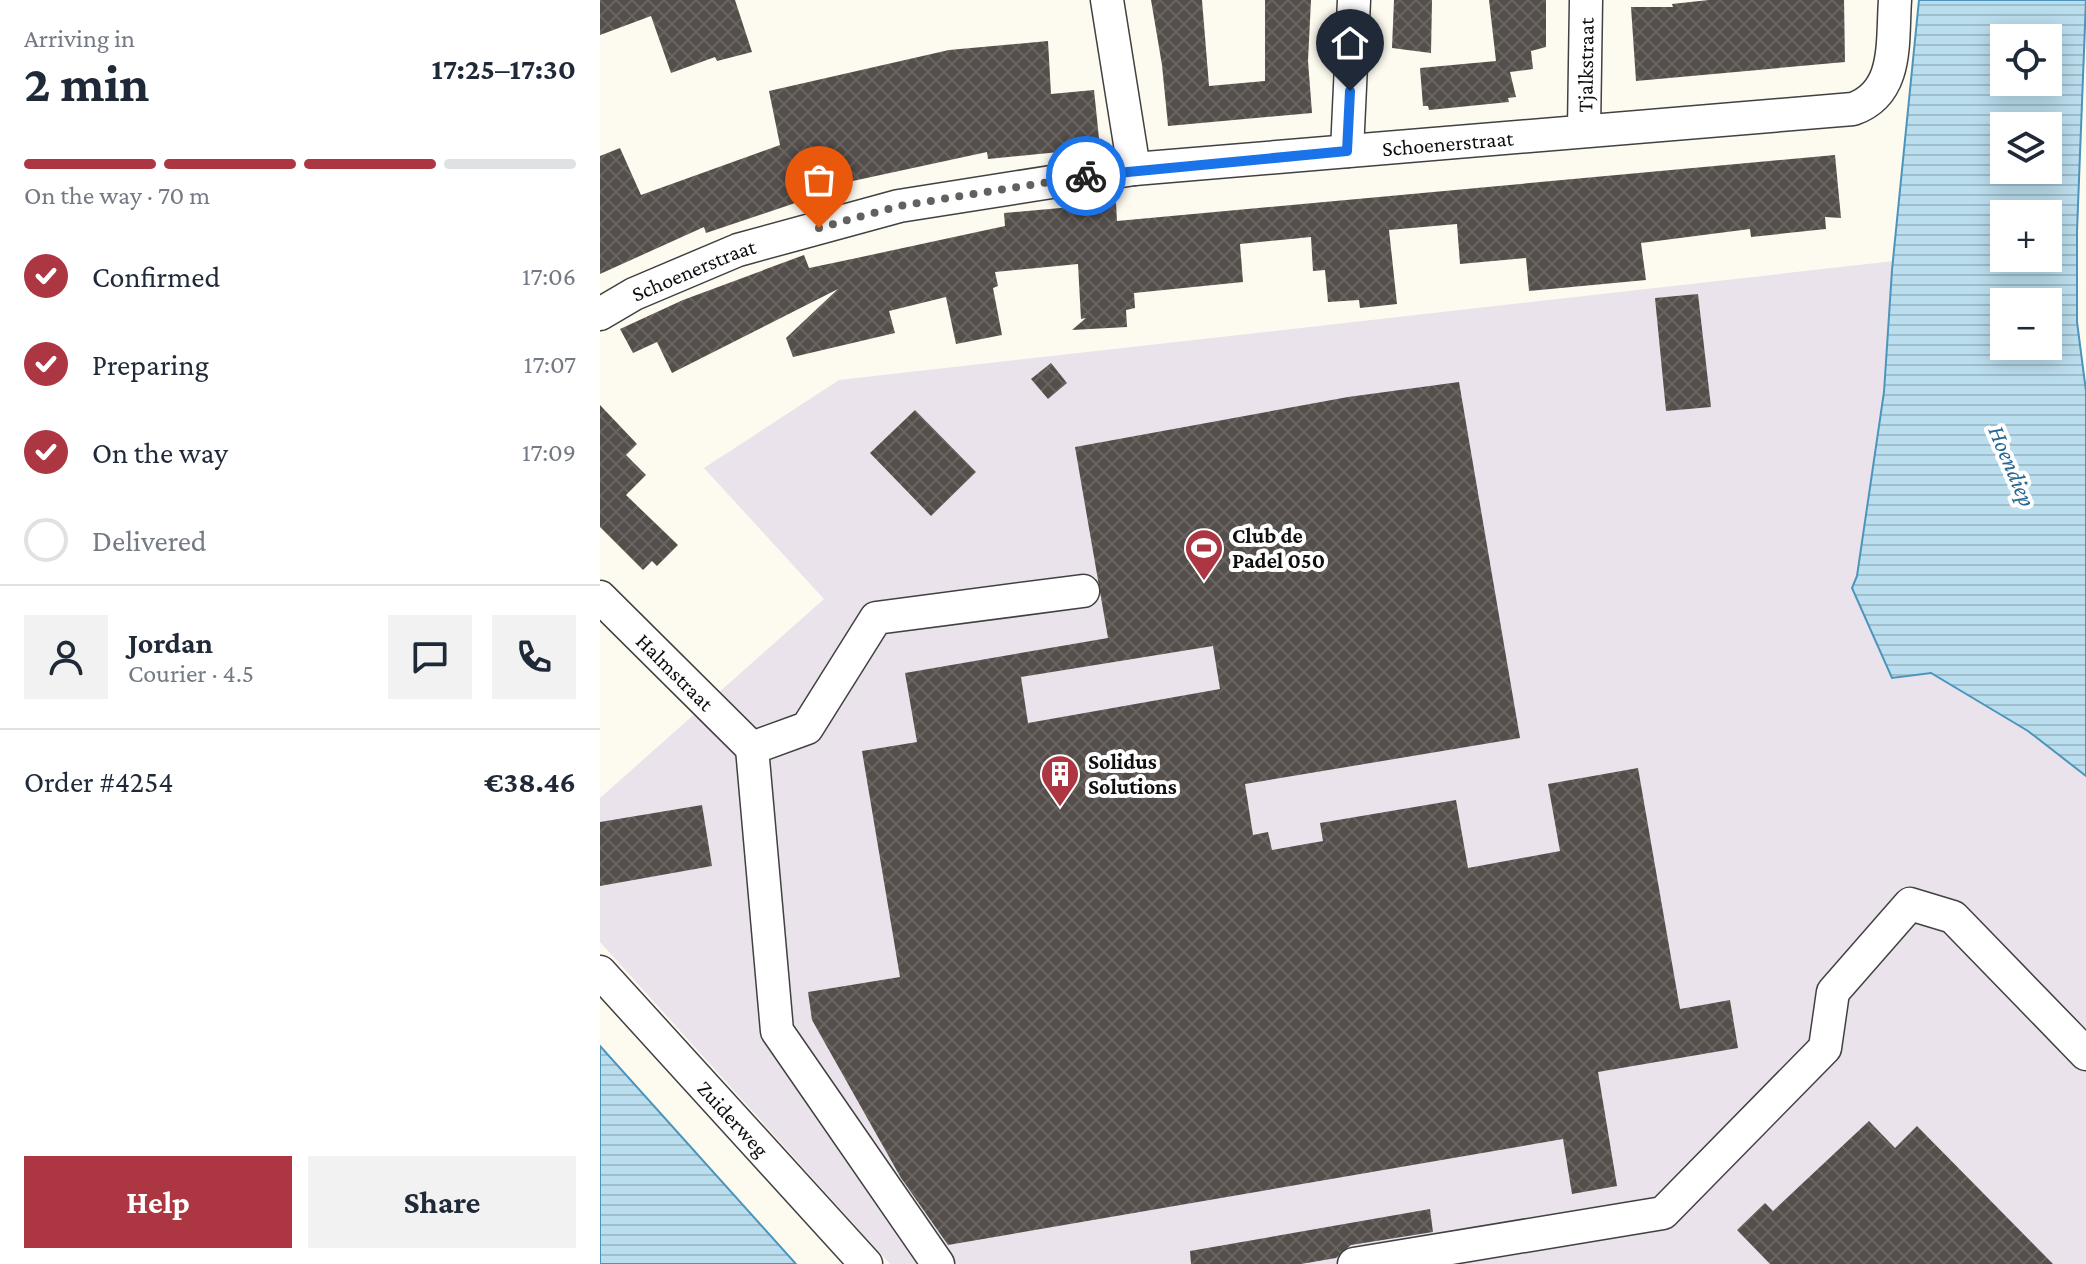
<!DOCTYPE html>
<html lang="en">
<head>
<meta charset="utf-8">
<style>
  body { margin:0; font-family:"Crimson Pro",serif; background:#f2f2f3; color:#1f2937; height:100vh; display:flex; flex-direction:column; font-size:30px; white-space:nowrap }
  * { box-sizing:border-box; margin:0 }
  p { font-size:26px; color:#747a83 }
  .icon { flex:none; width:44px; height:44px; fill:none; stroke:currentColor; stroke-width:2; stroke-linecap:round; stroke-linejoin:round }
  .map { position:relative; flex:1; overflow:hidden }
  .details { display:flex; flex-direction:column; background:#fff; width:600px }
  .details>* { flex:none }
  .fabs { position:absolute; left:1390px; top:24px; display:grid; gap:16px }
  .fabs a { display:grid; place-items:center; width:72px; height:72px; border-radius:0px; background:#fff; box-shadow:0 4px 20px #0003; font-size:40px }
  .pin { position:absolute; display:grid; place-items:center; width:68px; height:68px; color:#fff; margin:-82px -34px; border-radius:50% 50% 50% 0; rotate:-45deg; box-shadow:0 0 8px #0007 }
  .pin .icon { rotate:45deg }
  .courier { position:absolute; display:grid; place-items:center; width:80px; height:80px; margin:-40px; border:6px solid #1a73e8; border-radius:50%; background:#fff; color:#222; box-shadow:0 2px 10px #0007 }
  .summary em { font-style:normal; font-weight:700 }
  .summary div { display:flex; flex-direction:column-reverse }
  .summary { display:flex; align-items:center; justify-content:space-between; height:136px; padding:0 24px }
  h1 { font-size:52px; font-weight:700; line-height:60px }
  .bar { display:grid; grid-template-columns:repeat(4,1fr); gap:12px 8px; align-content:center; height:96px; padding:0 24px }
  .bar i { height:10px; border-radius:6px; background:#e0e1e3 }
  .bar .selected { background:#ac3743 }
  .bar p { grid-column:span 4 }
  .line { display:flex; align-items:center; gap:20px; padding:0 24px; border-top:2px solid #e0e1e3 }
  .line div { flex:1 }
  .round { display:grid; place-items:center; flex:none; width:84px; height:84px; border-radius:0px; background:#f2f2f3 }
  ol { padding:0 24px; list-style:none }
  li { display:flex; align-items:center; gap:24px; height:88px }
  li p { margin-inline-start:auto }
  li .icon { padding:8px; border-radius:50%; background:#ac3743; color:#fff; stroke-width:4 }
  li:last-child { color:#747a83 }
  li i { width:44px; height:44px; border:4px solid #e0e1e3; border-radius:50% }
  .button { display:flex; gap:16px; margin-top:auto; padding:16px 24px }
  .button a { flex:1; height:92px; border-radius:0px; background:#ac3743; color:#fff; font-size:32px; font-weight:700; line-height:92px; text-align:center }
  .button a+a { background:#f2f2f3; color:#1f2937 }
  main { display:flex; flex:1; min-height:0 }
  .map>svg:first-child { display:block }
  .industrial { fill:#eae3eb }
  .water { fill:url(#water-rules); stroke:#4b95bc; stroke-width:2; fill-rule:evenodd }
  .building { fill:url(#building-cross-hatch); fill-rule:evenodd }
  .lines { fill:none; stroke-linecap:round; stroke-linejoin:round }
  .minor-casing { stroke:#414141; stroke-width:35 }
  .minor { stroke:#fff; stroke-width:32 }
  .done { stroke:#62615d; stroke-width:8; stroke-dasharray:0 14.4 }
  .route { stroke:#1a73e8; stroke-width:10 }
  .labels { text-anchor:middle; stroke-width:8; stroke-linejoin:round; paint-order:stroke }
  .street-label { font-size:22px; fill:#0e0e0e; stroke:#fff }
  .poi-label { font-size:22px; font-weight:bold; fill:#0e0e0e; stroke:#fff; text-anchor:start }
  .water-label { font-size:24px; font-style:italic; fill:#276790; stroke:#fff }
</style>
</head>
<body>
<main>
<section class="details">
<div class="summary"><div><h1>2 min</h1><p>Arriving in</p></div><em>17:25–17:30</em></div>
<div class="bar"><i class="selected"></i><i class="selected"></i><i class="selected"></i><i></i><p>On the way · 70 m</p></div>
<ol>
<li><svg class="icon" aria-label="check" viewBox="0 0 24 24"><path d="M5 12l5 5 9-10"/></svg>Confirmed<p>17:06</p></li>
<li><svg class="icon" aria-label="check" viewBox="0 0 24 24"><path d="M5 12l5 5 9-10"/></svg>Preparing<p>17:07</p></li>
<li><svg class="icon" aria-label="check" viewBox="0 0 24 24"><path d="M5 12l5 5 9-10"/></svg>On the way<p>17:09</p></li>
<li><i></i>Delivered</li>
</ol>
<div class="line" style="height:144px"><a class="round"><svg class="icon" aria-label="person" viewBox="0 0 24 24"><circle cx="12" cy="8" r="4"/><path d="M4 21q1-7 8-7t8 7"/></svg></a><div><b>Jordan</b><p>Courier · 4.5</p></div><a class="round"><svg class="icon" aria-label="chat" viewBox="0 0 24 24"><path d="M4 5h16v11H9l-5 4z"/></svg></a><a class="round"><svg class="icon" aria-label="phone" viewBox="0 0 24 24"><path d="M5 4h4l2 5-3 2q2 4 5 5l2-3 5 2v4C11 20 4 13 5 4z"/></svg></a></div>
<div class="line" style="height:104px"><div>Order #4254</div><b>€38.46</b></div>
<div class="button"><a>Help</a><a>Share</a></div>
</section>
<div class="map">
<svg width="1486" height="1264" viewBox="0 0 1486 1264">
  <defs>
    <pattern id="water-rules" width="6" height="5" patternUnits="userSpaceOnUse" patternTransform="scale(2)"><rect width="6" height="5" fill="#bbdeee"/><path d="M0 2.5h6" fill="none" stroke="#a0bdcb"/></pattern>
    <pattern id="building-cross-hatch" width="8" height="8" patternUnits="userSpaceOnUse" patternTransform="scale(2)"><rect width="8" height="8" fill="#554f4b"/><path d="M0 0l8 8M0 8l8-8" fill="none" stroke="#696461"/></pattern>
  </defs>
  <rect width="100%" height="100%" fill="#fdfaf0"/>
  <polygon class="industrial" points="1321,258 1486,714 1486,1264 290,1264 0,942 0,798 224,599 104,468 239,380"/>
  <g class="water">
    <path d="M1319,0H1486L1477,231V322L1486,391V776L1428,731L1331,673L1292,678L1252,588L1257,576L1284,392L1292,270ZM1448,38V82H1404V38ZM1448,126V170H1404V126ZM1404,214H1448V258H1404ZM1404,302H1448V346H1404Z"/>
    <polygon points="0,1046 196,1264 0,1264"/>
  </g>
  <g class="building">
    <polygon points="0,0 135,0 152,52 117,61 115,57 71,73 51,16 0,35"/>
    <polygon points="551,0 602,0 609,86 665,81 665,0 711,0 708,61 712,113 568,126 562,65"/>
    <polygon points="794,0 832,0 831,53 792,48"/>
    <polygon points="889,0 946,0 946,47 931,51 933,69 910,72 916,97 908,98 909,102 829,110 828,106 823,106 820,68 896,61"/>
    <polygon points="1109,0 1244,0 1245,62 1036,81 1031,7 1073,7 1072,4"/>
    <polygon points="448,41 451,94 494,90 500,148 388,159 387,152 211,190 213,197 106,233 104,227 0,274 0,156 20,148 41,195 180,145 169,91 349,50"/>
    <polygon points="1235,155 1241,218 1225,217 1226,229 1151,237 1150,229 1041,243 1046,280 929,291 926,258 860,264 857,224 789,230 797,304 760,308 759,300 728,302 725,270 713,271 711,237 640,244 643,282 534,293 535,308 526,310 527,327 472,330 486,318 481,319 478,264 395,272 398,286 393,288 402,335 356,344 346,297 289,311 295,333 193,357 186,338 238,289 72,373 57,342 33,353 20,329 83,300 204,255 209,268 252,259 405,226 404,213 516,203 517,221"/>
    <polygon points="1098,294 1111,407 1066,411 1055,298"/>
    <polygon points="451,363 467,383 448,399 431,379"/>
    <path d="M859,382L920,738L645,784L653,835L668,832L672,850L723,841L720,823L856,800L868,868L960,851L948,784L1038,768L1080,1009L1130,1000L1138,1048L998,1072L1017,1186L972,1194L963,1139L348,1245L301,1178L212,1020L208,992L300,977L262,751L317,742L305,673L508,638L475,447L748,397ZM613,646L620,689L428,723L421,677Z"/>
    <polygon points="0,405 37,444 26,455 46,475 26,495 78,545 57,566 52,561 43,570 0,527"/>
    <polygon points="315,410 376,472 331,516 270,453"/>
    <polygon points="102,805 112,866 0,886 0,822"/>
    <polygon points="1269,1121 1295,1148 1317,1126 1453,1264 1170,1264 1137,1230 1165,1203 1173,1211"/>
    <polygon points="830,1209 833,1232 751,1245 736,1258 701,1264 591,1264 590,1251"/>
  </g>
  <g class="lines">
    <defs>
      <g id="minor">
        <polyline points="507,0 534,169"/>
        <path id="s1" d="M984,129L986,0"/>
        <polyline points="747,151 754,0"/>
        <path id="s2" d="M0,314L34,294L138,250L299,206L534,169L1253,109C1299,93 1292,42 1295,0"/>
        <path id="s3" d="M0,597L152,748"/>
        <path id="s4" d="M0,972L266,1264"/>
        <polyline points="338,1264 177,1031 152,748 207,728 276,618 483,591"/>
        <polyline points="754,1264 1063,1213 1225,1048 1233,992 1310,904 1353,917 1486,1054"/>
      </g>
    </defs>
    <use href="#minor" class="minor-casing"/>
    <use href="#minor" class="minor"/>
  </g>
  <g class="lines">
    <polyline class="done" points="219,228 299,206 486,176"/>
    <polyline class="route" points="486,176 747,151 750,91"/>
  </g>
  <defs>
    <symbol id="stadium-pin" viewBox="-11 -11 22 30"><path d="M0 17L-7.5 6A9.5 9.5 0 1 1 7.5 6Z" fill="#ac3743" stroke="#fff"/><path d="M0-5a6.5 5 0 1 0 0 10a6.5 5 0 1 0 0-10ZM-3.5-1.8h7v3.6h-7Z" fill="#fff"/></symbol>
    <symbol id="building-pin" viewBox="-11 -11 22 30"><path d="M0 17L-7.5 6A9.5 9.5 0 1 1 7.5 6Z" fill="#ac3743" stroke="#fff"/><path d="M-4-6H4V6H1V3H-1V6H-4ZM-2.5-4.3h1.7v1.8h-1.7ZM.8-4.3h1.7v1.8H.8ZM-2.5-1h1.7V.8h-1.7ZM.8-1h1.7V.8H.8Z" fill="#fff"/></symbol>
  </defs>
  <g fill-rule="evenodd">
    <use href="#stadium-pin" x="582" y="526" width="44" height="60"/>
    <use href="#building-pin" x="438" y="752" width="44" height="60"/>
  </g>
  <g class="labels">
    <g class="street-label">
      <text dy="8" stroke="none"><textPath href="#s1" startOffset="64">Tjalkstraat</textPath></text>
      <text dy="8" stroke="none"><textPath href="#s2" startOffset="872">Schoenerstraat</textPath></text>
      <text dy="8" stroke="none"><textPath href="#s2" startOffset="104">Schoenerstraat</textPath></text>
      <text dy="8" stroke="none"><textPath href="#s3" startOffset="106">Halmstraat</textPath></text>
      <text dy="8" stroke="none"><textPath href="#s4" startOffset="198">Zuiderweg</textPath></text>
    </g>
    <g class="poi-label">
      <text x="632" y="543">Club de<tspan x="632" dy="25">Padel 050</tspan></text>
      <text x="488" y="769">Solidus<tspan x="488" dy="25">Solutions</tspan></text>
    </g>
    <g class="water-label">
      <text transform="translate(1412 466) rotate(67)" y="8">Hoendiep</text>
    </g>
  </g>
</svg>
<div class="fabs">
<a><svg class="icon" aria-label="locate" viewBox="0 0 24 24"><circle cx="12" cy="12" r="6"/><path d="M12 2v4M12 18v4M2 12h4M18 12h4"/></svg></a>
<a><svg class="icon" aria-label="layers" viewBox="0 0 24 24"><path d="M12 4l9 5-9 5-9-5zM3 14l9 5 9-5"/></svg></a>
<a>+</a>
<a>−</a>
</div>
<div class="pin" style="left:219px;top:228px;background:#ea580c"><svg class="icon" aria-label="bag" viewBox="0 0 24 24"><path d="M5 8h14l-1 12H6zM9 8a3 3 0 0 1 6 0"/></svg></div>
<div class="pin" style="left:750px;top:91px;background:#1f2937"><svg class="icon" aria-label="home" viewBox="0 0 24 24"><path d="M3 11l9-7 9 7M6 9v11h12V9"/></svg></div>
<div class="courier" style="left:486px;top:176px"><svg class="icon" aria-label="bike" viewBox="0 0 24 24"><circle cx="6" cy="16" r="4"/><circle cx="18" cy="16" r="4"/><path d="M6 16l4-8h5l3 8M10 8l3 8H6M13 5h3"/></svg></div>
</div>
</main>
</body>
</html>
